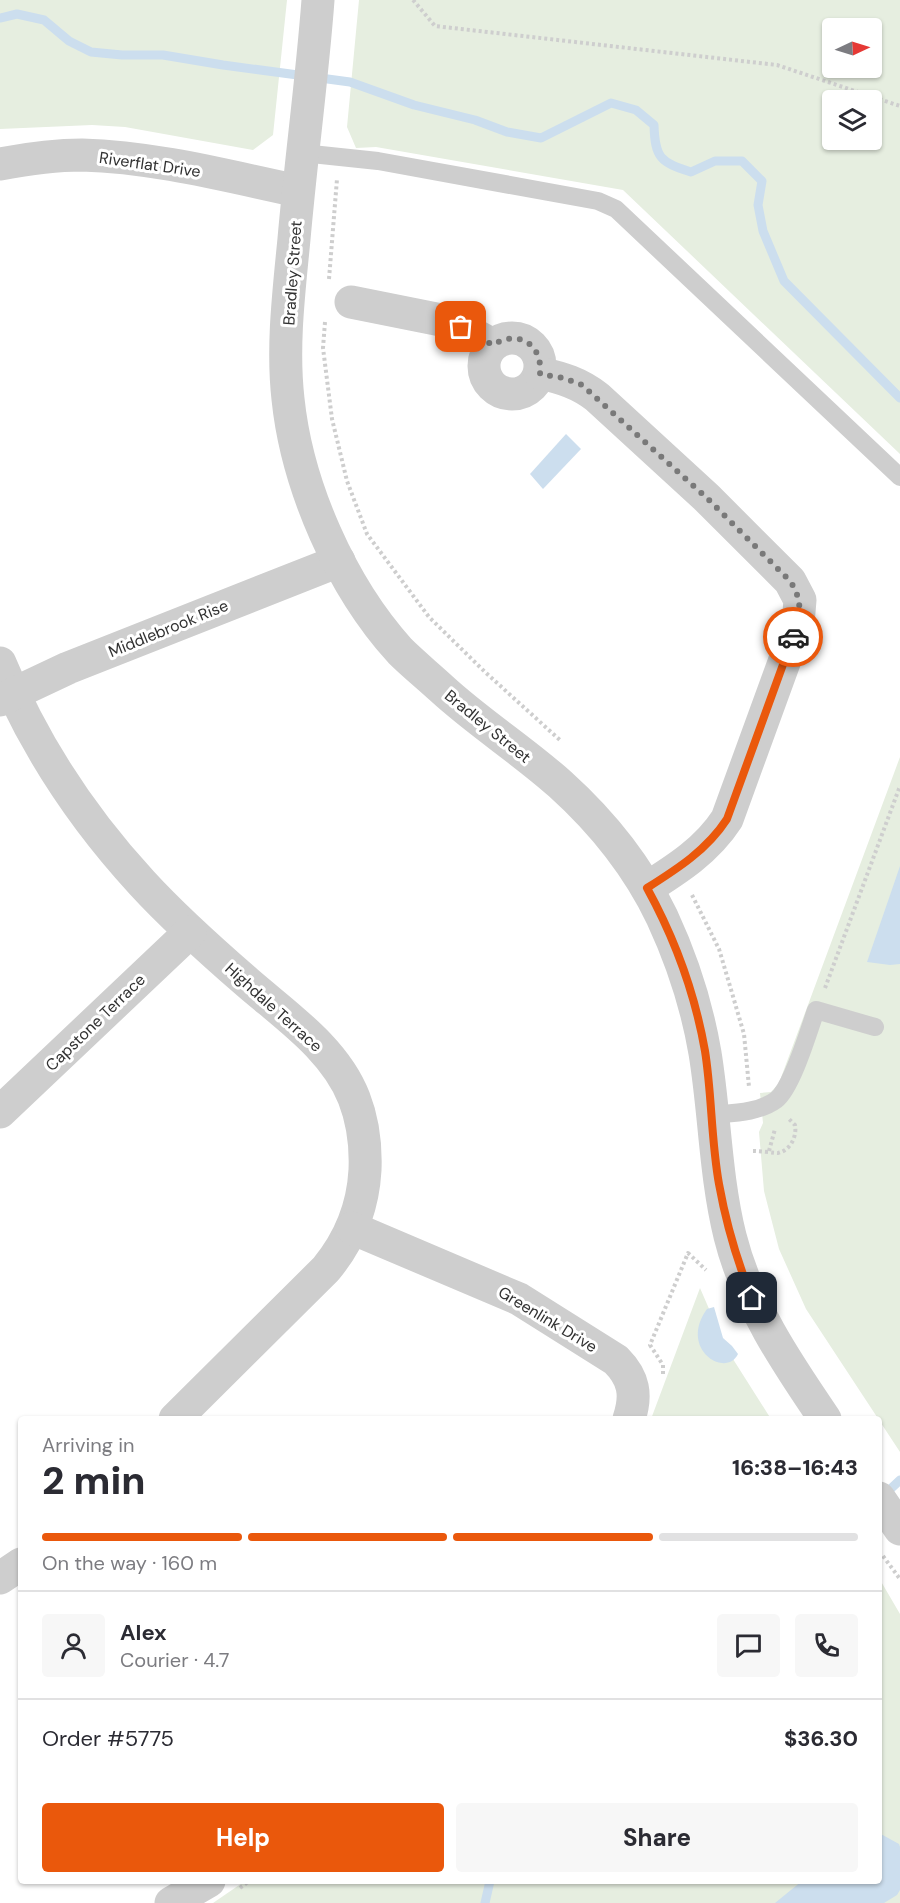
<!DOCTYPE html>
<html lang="en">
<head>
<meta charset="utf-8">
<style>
  body { margin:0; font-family:"DM Sans",sans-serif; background:#f7f7f7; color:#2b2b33; height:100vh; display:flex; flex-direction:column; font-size:22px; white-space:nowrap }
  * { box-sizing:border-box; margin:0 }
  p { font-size:20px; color:#7c7c81 }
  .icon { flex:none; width:33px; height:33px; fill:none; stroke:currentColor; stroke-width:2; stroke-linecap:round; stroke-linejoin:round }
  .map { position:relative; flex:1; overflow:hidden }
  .details { position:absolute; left:18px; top:1416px; width:864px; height:468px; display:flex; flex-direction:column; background:#fff; border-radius:6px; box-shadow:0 2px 4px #0004 }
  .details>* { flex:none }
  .needle { width:39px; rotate:86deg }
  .buttons { position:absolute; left:822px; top:18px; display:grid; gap:12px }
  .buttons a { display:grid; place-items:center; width:60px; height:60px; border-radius:6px; background:#fff; box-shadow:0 2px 4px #0004; font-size:30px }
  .pin { position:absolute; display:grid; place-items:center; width:51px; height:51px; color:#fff; margin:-26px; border-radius:12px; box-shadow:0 3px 9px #0006 }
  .courier { position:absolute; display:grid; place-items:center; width:60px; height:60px; margin:-30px; border:4px solid #ea580c; border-radius:50%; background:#fff; color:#222; box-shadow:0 2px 8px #0007 }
  .head em { font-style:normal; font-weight:800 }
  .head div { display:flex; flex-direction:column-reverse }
  .head { display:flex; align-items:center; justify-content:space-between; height:102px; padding:0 24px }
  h1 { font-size:39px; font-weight:800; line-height:45px }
  .bar { display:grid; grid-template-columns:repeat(4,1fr); gap:9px 6px; align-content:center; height:72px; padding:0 24px }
  .bar i { height:8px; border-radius:4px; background:#e1e1e2 }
  .bar .active { background:#ea580c }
  .bar p { grid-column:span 4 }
  .line { display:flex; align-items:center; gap:15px; padding:0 24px; border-top:2px solid #e1e1e2 }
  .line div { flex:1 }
  .round { display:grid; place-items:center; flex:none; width:63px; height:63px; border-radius:6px; background:#f7f7f7 }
  .cta { display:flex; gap:12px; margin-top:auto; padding:12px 24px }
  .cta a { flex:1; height:69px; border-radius:6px; background:#ea580c; color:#fff; font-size:24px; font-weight:800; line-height:69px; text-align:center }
  .cta a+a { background:#f7f7f7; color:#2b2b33 }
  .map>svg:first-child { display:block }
  .green { fill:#e6eee0; fill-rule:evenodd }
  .water { fill:#ccdeee }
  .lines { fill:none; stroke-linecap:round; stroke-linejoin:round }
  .stream { stroke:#ccdeee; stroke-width:9 }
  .path { stroke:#cecece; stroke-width:4; stroke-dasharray:3 3; stroke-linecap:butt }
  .service { stroke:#cecece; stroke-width:18 }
  .minor { stroke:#cecece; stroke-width:33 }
  .tertiary { stroke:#cecece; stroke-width:33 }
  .done { stroke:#797979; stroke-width:6; stroke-dasharray:0 10.8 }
  .route { stroke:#ea580c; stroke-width:8 }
  .labels { text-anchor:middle; stroke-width:6; stroke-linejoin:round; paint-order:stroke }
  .street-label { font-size:16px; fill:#313131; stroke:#fff }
</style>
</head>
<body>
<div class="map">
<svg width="900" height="1903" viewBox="0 0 900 1903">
  <rect width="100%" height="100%" fill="#fff"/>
  <g class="green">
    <polygon points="0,0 287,0 273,135 253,150 125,127 92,125 0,129"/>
    <path d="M359,0H900V454L623,190L376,147L356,148L347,127ZM832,28H872V68H832ZM832,100H872V140H832Z"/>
    <polygon points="900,757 900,1452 806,1309 779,1249 764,1191 759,1132 763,1123 760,1093 771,1092 779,1083"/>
    <polygon points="700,1288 726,1348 771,1419 651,1419"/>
    <polygon points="879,1578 900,1614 900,1903 213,1903 245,1881 879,1881"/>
  </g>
  <g class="water">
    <polygon points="566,434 581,449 543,489 530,474"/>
    <polygon points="900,866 900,964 890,965 867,962"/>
    <path d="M714,1307L723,1338L732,1346L738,1354C726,1379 678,1349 707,1309Z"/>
    <polygon points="879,1833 899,1844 900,1847 900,1890 897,1895 884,1903 775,1903 802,1881 879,1881"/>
  </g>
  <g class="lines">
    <g class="stream">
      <path d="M0,18L17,14L44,20L69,41L91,52L122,55H163L223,65L350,82L414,105L475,120L507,132L541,138L611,103L636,110L654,125C655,158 660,162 691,172L715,161H742L762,181L758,205L763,231L784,281L900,398"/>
      <polyline points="883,1496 900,1480"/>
      <polyline points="485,1903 490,1881"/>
    </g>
    <g class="path">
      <polyline points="413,0 435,26 777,65 900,106"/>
      <polyline points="329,279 337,179"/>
      <polyline points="325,322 323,348 332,419 347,481 367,534 429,617 485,672 561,741"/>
      <polyline points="692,895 719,949 732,993 744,1034 749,1087"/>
      <polyline points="825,988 900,786"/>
      <path d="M753,1151C759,1151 776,1153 778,1153C791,1150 797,1136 795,1125L789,1119"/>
      <polyline points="769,1151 775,1129"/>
      <polyline points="663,1374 663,1365 650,1345 688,1253 706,1270"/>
      <polyline points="883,1556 900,1579"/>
      <polyline points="240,1888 249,1881"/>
    </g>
    <g class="service">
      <polyline points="302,153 378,161 598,201 616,209 900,477"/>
      <path d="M712,1115C732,1113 758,1113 776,1100C792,1088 809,1030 816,1010L875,1027"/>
    </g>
    <g class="minor">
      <path d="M0,164C26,159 55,155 82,155C155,157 227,176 298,191"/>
      <polyline points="351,302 451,322 493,345"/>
      <circle cx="512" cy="366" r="28"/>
      <path d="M540,373C562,378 579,383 597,397L707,498L790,581L800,600L798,624L727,819C707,850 677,869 647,888"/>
      <path d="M0,663C33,743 83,819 142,883C175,919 211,951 248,983C286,1016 335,1049 354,1098C363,1121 366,1145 365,1170C363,1207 350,1240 326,1269L175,1419"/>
      <polyline points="0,700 68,668 339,561"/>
      <polyline points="0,1112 190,932"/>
      <path d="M352,1228L519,1299L616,1360C634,1378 637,1395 629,1419"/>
      <polyline points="0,1578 21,1564"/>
      <polyline points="171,1903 209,1881"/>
    </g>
    <g class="tertiary">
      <path d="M318,0C312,80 301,159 294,239C289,291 282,346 288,399C297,486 341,586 400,651C413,664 428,676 442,689C479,723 522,750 560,784C601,821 638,867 662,917C682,960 697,1006 705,1053C715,1114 715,1175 730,1236C747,1304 786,1362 825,1419"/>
      <polyline points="879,1498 900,1529"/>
    </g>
  </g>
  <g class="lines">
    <path class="done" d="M461,327L493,345C518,329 543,344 540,374L564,378L582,385L707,498L790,581C803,600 801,616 793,637"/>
    <path class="route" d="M752,1298C737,1261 726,1223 719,1184C711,1140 712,1095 705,1051C695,994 675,939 647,888C677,869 707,850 727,819L793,637"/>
  </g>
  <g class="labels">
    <g class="street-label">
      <text transform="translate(150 164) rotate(8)" y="6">Riverflat Drive</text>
      <text transform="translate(292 273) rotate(-86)" y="6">Bradley Street</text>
      <text transform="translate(168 628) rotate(-22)" y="6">Middlebrook Rise</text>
      <text transform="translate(488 726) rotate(39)" y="6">Bradley Street</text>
      <text transform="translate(274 1007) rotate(42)" y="6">Highdale Terrace</text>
      <text transform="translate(95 1022) rotate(-44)" y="6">Capstone Terrace</text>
      <text transform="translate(548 1319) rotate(31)" y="6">Greenlink Drive</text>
    </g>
  </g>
</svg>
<div class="buttons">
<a><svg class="needle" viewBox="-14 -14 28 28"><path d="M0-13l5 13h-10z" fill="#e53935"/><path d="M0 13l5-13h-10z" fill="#7c7c81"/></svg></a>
<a><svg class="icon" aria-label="layers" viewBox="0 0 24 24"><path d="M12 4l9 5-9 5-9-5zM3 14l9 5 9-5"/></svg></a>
</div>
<div class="pin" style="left:461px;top:327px;background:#ea580c"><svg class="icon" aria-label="bag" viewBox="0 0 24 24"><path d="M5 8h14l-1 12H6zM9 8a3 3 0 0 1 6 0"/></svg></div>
<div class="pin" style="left:752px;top:1298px;background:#1f2937"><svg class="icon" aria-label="home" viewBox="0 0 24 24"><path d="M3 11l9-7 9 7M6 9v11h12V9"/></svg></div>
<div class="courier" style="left:793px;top:637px"><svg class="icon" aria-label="car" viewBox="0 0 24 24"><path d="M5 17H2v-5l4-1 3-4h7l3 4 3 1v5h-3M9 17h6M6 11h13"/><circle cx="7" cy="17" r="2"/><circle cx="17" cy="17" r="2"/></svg></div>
<section class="details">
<div class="head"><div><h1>2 min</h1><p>Arriving in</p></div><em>16:38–16:43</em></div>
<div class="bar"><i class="active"></i><i class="active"></i><i class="active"></i><i></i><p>On the way · 160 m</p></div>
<div class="line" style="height:108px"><a class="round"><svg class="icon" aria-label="person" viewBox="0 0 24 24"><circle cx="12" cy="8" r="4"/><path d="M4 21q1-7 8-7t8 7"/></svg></a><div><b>Alex</b><p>Courier · 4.7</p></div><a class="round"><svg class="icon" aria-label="chat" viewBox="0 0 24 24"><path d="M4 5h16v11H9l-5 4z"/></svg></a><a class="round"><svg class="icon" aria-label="phone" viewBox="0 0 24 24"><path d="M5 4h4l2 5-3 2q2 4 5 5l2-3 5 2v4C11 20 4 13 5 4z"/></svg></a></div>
<div class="line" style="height:78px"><div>Order #5775</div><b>$36.30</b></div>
<div class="cta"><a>Help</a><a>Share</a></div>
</section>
</div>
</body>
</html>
